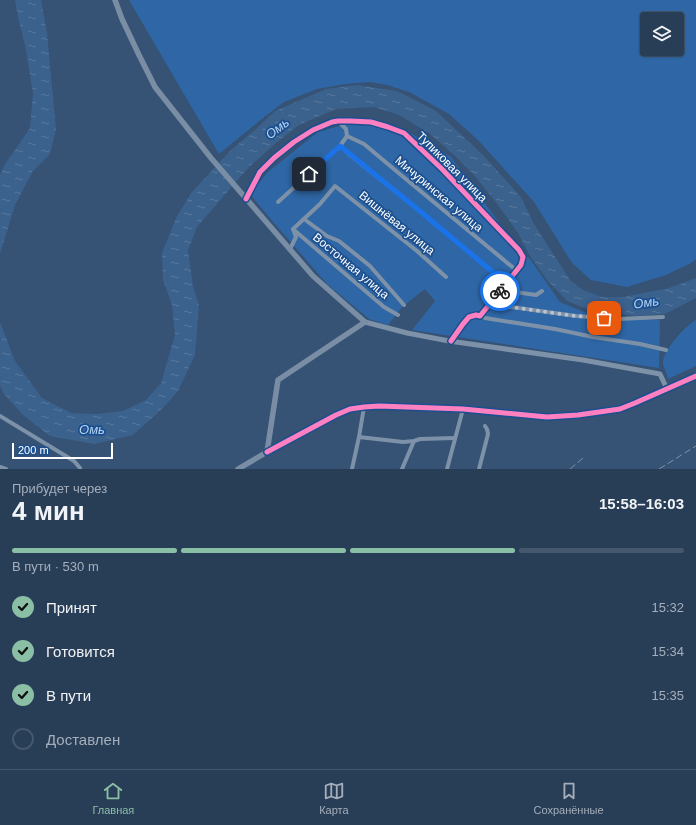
<!DOCTYPE html>
<html lang="ru">
<head>
<meta charset="utf-8">
<style>
  body { margin:0; font-family:Arial,sans-serif; background:#344961; color:#f1f3f6; height:100vh; display:flex; flex-direction:column; font-size:15px; white-space:nowrap }
  * { box-sizing:border-box; margin:0 }
  p { font-size:13px; color:#a5aeba }
  .icon { flex:none; width:22px; height:22px; fill:none; stroke:currentColor; stroke-width:2; stroke-linecap:round; stroke-linejoin:round }
  .map { position:relative; height:469px; overflow:hidden }
  .sheet { display:flex; flex-direction:column; background:#283e57; flex:1 }
  .sheet>* { flex:none }
  .fabs { position:absolute; left:640px; top:12px; display:grid; gap:8px }
  .fabs a { display:grid; place-items:center; width:44px; height:44px; border-radius:4px; background:#283e57; box-shadow:0 1px 3px #0004,0 0 0 1px #44576d; font-size:20px }
  .scale { position:absolute; left:12px; bottom:10px; width:101px; box-sizing:border-box; padding-left:4px; border:2px solid #fff; border-top:0; font-size:11px; line-height:14px; white-space:nowrap; color:#fff; -webkit-text-stroke:3px #1b4f8f; paint-order:stroke }
  .pin { position:absolute; display:grid; place-items:center; width:34px; height:34px; color:#fff; margin:-17px; border-radius:8px; box-shadow:0 2px 6px #0006 }
  .courier { position:absolute; display:grid; place-items:center; width:40px; height:40px; margin:-20px; border:3px solid #1a73e8; border-radius:50%; background:#fff; color:#222; box-shadow:0 1px 5px #0007 }
  .headline em { font-style:normal; font-weight:700 }
  .headline div { display:flex; flex-direction:column-reverse }
  .headline { display:flex; align-items:center; justify-content:space-between; height:68px; padding:0 12px }
  h1 { font-size:26px; font-weight:700; line-height:30px }
  .bar { display:grid; grid-template-columns:repeat(4,1fr); gap:6px 4px; align-content:center; height:48px; padding:0 12px }
  .bar i { height:5px; border-radius:3px; background:#44576d }
  .bar .selected { background:#8abfa5 }
  .bar p { grid-column:span 4 }
  ol { padding:0 12px; list-style:none }
  li { display:flex; align-items:center; gap:12px; height:44px }
  li p { margin-inline-start:auto }
  li .icon { padding:4px; border-radius:50%; background:#8abfa5; color:#111; stroke-width:4 }
  li:last-child { color:#a5aeba }
  li i { width:22px; height:22px; border:2px solid #44576d; border-radius:50% }
  .tabs { display:flex; justify-content:space-around; align-items:center; height:56px; border-top:1px solid #44576d; background:#283e57; font-size:11px; color:#a5aeba }
  .tabs a { display:grid; justify-items:center; gap:2px }
  .tabs .selected { color:#8abfa5 }
  .map>svg:first-child { display:block }
  .garden { fill:#2f66a5; fill-rule:evenodd }
  .water { fill:url(#water-ripples) }
  .lines { fill:none; stroke-linecap:round; stroke-linejoin:round }
  .minor { stroke:#7d92a8; stroke-width:4 }
  .tertiary { stroke:#7d92a8; stroke-width:5 }
  .secondary { stroke:#798da4; stroke-width:5.5 }
  .rail { stroke:#7e92a7; stroke-width:1; stroke-dasharray:7 3; stroke-linecap:butt }
  .cycleway-casing { stroke:#1b4f8f; stroke-width:8 }
  .cycleway { stroke:#ff80c0; stroke-width:5 }
  .done { stroke:#b9c2ce; stroke-width:4; stroke-dasharray:0 7.2 }
  .route { stroke:#1a73e8; stroke-width:5 }
  .labels { text-anchor:middle; stroke-width:3.5; stroke-linejoin:round; paint-order:stroke }
  .street-label { font-size:12px; fill:#fff; stroke:#1b4f8f }
  .water-label { font-size:13px; font-style:italic; fill:#b5d3f5; stroke:#1b4f8f }
</style>
</head>
<body>
<div class="map">
<svg width="696" height="469" viewBox="0 0 696 469">
  <defs>
    <pattern id="water-ripples" width="26" height="14" patternUnits="userSpaceOnUse"><rect width="26" height="14" fill="#3b618d"/><path d="M2 4q2-2 4 0t4 0M15 11q2-2 4 0t4 0" fill="none" stroke="#58799e"/></pattern>
  </defs>
  <rect width="100%" height="100%" fill="#365274"/>
  <g class="garden">
    <path d="M129,0H696V259L691,263L666,275L627,287L591,280L572,263L534,202L479,141L449,114L409,92L387,85L370,82L346,84L317,89L284,102L263,118L219,154ZM647,19H677V49H647Z"/>
    <polygon points="361,120 409,132 451,157 519,250 530,259 560,302 591,315 660,320 659,368 412,330 435,301 425,289 402,307 388,325 369,319 327,284 268,216 250,194 268,172 318,132"/>
    <path d="M696,320V366L668,379C667,374 664,369 663,364C662,351 685,326 696,320Z"/>
  </g>
  <g class="water">
    <polygon points="15,0 41,0 47,33 56,129 50,154 33,171 15,205 0,254 0,175 4,166 30,128 33,93 26,50 18,17"/>
    <polygon points="357,85 397,91 436,111 483,155 521,197 534,224 563,269 571,281 583,290 602,297 623,297 669,288 696,278 696,298 665,314 636,316 592,311 567,301 547,280 530,256 518,233 498,205 474,175 456,157 429,133 399,115 374,107 336,109 299,125 276,143 248,168 197,227 188,250 193,286 199,305 195,355 178,391 163,408 133,435 94,444 50,436 23,415 4,394 0,386 0,322 15,361 42,398 71,413 96,414 123,411 146,400 161,383 175,335 172,305 163,280 162,253 177,216 192,192 231,150 256,129 275,111 326,89"/>
  </g>
  <g class="lines">
    <g class="minor">
      <polyline points="338,121 346,129 347,136 340,146 350,155 415,207 506,283"/>
      <polyline points="347,136 364,144 401,175 516,270"/>
      <polyline points="246,199 260,172 274,158 294,142 313,130 332,122 338,121 351,121 371,122 388,127 404,133 442,169 519,250 523,257 521,265 480,316 476,315 469,317 463,324 451,341"/>
      <polyline points="278,202 340,146"/>
      <polyline points="304,219 327,236 339,241 370,266 404,305"/>
      <polyline points="294,230 384,307 398,315"/>
      <polyline points="290,249 296,237 293,229 320,204 335,186 417,251 446,277"/>
      <polyline points="501,290 536,295 542,291"/>
      <polyline points="490,304 576,316 618,319 663,317"/>
      <polyline points="480,316 485,318 555,329 593,337 640,344 666,350"/>
      <polyline points="0,416 74,461 80,468 80,469"/>
      <polyline points="359,437 403,442 414,441 420,439 455,438"/>
      <polyline points="0,467 6,469"/>
      <polyline points="352,469 359,437 364,407"/>
      <polyline points="402,469 414,441"/>
      <polyline points="447,469 463,409"/>
      <polyline points="479,469 488,434 487,429 485,426"/>
    </g>
    <g class="tertiary">
      <polyline points="365,322 407,333 449,341 583,360 660,374 667,389"/>
      <polyline points="267,452 336,415 350,409 364,407 379,406 463,409 547,417 578,415 620,409 635,403 696,376"/>
    </g>
    <polyline class="secondary" points="115,0 122,19 139,55 155,87 211,158 313,276 365,322 278,380 267,452 238,469"/>
    <g class="rail">
      <polyline points="570,469 583,458"/>
      <polyline points="659,469 696,446"/>
    </g>
    <defs>
      <g id="cycleway">
        <polyline points="246,199 260,172 274,158 294,142 313,130 332,122 338,121 351,121 371,122 388,127 404,133 442,169 519,250 523,257 521,265 480,316 476,315 469,317 463,324 451,341"/>
        <polyline points="267,452 336,415 350,409 364,407 379,406 463,409 547,417 578,415 620,409 635,403 696,376"/>
      </g>
    </defs>
    <use href="#cycleway" class="cycleway-casing"/>
    <use href="#cycleway" class="cycleway"/>
  </g>
  <g class="lines">
    <polyline class="done" points="500,291 490,304 576,316 604,318"/>
    <polyline class="route" points="309,174 340,146 415,207 506,283 500,291"/>
  </g>
  <g class="labels">
    <g class="street-label">
      <text transform="translate(452 167) rotate(45)" y="4">Тупиковая улица</text>
      <text transform="translate(439 194) rotate(40)" y="4">Мичуринская улица</text>
      <text transform="translate(397 223) rotate(39)" y="4">Вишнёвая улица</text>
      <text transform="translate(351 266) rotate(40)" y="4">Восточная улица</text>
    </g>
    <g class="water-label">
      <text transform="translate(277 128) rotate(-37)" y="5">Омь</text>
      <text transform="translate(646 302) rotate(-8)" y="5">Омь</text>
      <text x="92" y="434">Омь</text>
    </g>
  </g>
</svg>
<div class="fabs">
<a><svg class="icon" aria-label="layers" viewBox="0 0 24 24"><path d="M12 4l9 5-9 5-9-5zM3 14l9 5 9-5"/></svg></a>
</div>
<div class="scale">200 m</div>
<div class="pin" style="left:604px;top:318px;background:#ea580c"><svg class="icon" aria-label="bag" viewBox="0 0 24 24"><path d="M5 8h14l-1 12H6zM9 8a3 3 0 0 1 6 0"/></svg></div>
<div class="pin" style="left:309px;top:174px;background:#1f2937"><svg class="icon" aria-label="home" viewBox="0 0 24 24"><path d="M3 11l9-7 9 7M6 9v11h12V9"/></svg></div>
<div class="courier" style="left:500px;top:291px"><svg class="icon" aria-label="bike" viewBox="0 0 24 24"><circle cx="6" cy="16" r="4"/><circle cx="18" cy="16" r="4"/><path d="M6 16l4-8h5l3 8M10 8l3 8H6M13 5h3"/></svg></div>
</div>
<section class="sheet">
<div class="headline"><div><h1>4 мин</h1><p>Прибудет через</p></div><em>15:58–16:03</em></div>
<div class="bar"><i class="selected"></i><i class="selected"></i><i class="selected"></i><i></i><p>В пути · 530 m</p></div>
<ol>
<li><svg class="icon" aria-label="check" viewBox="0 0 24 24"><path d="M5 12l5 5 9-10"/></svg>Принят<p>15:32</p></li>
<li><svg class="icon" aria-label="check" viewBox="0 0 24 24"><path d="M5 12l5 5 9-10"/></svg>Готовится<p>15:34</p></li>
<li><svg class="icon" aria-label="check" viewBox="0 0 24 24"><path d="M5 12l5 5 9-10"/></svg>В пути<p>15:35</p></li>
<li><i></i>Доставлен</li>
</ol>
</section>
<nav class="tabs">
<a class="selected"><svg class="icon" aria-label="home" viewBox="0 0 24 24"><path d="M3 11l9-7 9 7M6 9v11h12V9"/></svg>Главная</a>
<a><svg class="icon" aria-label="map" viewBox="0 0 24 24"><path d="M3 6l6-2 6 2 6-2v14l-6 2-6-2-6 2zM9 4v14M15 6v14"/></svg>Карта</a>
<a><svg class="icon" aria-label="saved" viewBox="0 0 24 24"><path d="M7 4h10v16l-5-4-5 4z"/></svg>Сохранённые</a>
</nav>
</body>
</html>
